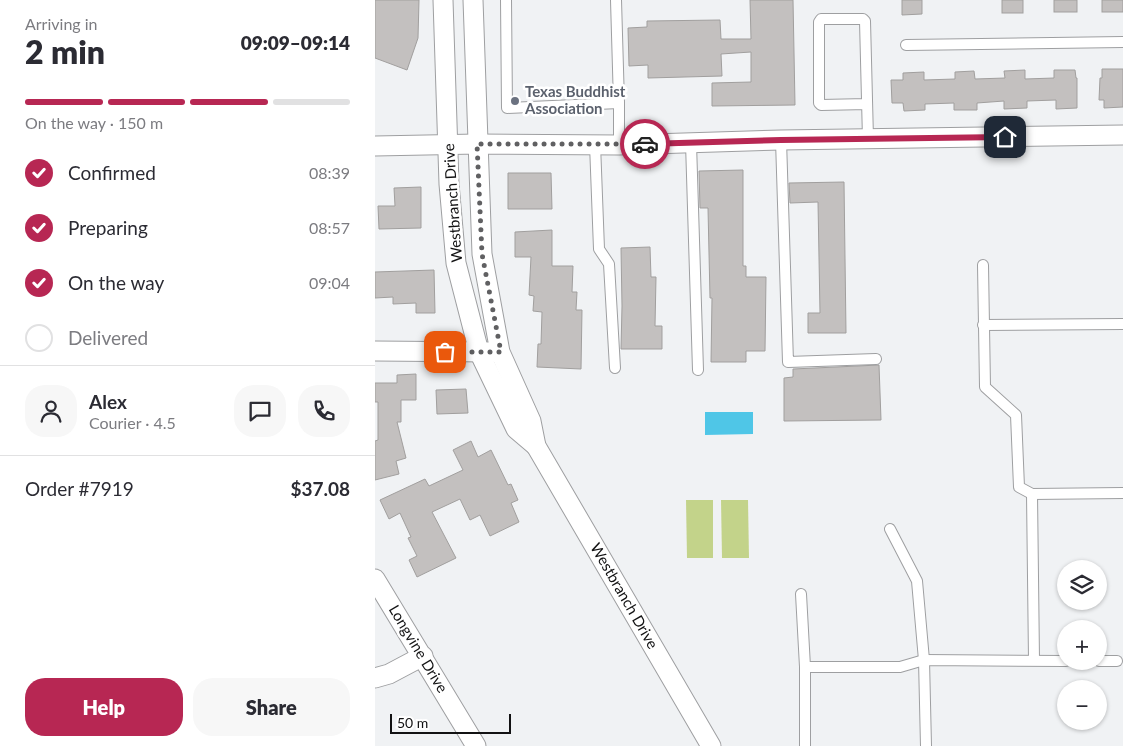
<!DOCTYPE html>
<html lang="en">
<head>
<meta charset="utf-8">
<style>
  body { margin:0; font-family:Lato,sans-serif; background:#f7f7f7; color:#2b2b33; height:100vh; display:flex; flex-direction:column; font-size:19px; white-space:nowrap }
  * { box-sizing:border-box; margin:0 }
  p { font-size:16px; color:#7c7c81 }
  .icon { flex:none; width:28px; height:28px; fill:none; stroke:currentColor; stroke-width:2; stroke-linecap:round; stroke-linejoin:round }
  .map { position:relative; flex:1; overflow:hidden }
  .details { display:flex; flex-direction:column; background:#fff; width:375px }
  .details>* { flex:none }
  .buttons { position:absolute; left:682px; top:560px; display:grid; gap:10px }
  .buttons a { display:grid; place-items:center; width:50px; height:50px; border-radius:50%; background:#fff; box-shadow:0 1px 4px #0004; font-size:25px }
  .scale { position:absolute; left:15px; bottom:12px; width:121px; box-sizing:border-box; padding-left:5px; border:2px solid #121213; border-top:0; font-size:14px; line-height:18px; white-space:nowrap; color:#121213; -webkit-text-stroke:4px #fff; paint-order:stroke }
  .pin { position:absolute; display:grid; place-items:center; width:42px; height:42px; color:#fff; margin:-21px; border-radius:10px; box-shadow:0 2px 8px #0006 }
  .courier { position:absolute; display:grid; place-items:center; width:50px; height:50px; margin:-25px; border:4px solid #b72753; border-radius:50%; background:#fff; color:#222; box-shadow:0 1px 6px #0007 }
  .headline em { font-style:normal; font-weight:800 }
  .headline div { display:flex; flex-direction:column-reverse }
  .headline { display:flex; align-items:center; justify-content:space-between; height:85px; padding:0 25px }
  h1 { font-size:32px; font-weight:800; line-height:38px }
  .bar { display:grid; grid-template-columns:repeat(4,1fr); gap:8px 5px; align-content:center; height:60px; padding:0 25px }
  .bar i { height:6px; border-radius:4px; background:#e1e1e2 }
  .bar .selected { background:#b72753 }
  .bar p { grid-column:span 4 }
  .line { display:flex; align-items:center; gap:12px; padding:0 25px; border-top:1px solid #e1e1e2 }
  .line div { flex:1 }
  .round { display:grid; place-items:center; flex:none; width:52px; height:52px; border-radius:20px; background:#f7f7f7 }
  ol { padding:0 25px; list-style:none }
  li { display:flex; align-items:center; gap:15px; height:55px }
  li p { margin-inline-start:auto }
  li .icon { padding:5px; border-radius:50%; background:#b72753; color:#fff; stroke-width:4 }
  li:last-child { color:#7c7c81 }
  li i { width:28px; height:28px; border:2px solid #e1e1e2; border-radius:50% }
  .cta { display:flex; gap:10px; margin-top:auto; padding:10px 25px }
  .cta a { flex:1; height:58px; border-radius:20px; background:#b72753; color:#fff; font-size:20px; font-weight:800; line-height:58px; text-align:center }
  .cta a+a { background:#f7f7f7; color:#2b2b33 }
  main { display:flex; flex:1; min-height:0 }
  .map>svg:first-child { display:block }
  .green { fill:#c3d38a }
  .water { fill:#4fc6e7 }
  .building { fill:#c3c0bf; stroke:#a19f9e }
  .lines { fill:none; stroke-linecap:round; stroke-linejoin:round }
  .service-casing { stroke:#9e9fa1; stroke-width:12 }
  .minor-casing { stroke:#9e9fa1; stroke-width:21 }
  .service { stroke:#fff; stroke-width:10 }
  .minor { stroke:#fff; stroke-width:19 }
  .done { stroke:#606062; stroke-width:5; stroke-dasharray:0 9 }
  .route { stroke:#b72753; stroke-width:6 }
  .worship-dot { fill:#6b7280; stroke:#fff; stroke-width:2 }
  .labels { text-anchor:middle; stroke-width:5; stroke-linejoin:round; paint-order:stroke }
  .worship-label { font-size:15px; font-weight:bold; fill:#5b616d; stroke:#fff; text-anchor:start }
  .street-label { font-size:15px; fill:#121213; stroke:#fff }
</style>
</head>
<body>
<main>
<section class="details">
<div class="headline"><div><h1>2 min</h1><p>Arriving in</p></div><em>09:09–09:14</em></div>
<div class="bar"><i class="selected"></i><i class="selected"></i><i class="selected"></i><i></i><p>On the way · 150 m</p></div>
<ol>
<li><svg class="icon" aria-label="check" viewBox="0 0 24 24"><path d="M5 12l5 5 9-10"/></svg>Confirmed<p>08:39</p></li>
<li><svg class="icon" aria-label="check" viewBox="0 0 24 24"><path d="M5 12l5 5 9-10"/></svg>Preparing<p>08:57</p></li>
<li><svg class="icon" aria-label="check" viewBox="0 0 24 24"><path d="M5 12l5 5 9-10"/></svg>On the way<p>09:04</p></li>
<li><i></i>Delivered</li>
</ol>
<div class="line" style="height:90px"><a class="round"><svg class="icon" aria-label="person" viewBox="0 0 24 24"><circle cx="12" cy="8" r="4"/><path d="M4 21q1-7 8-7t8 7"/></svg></a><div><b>Alex</b><p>Courier · 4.5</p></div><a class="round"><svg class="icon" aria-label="chat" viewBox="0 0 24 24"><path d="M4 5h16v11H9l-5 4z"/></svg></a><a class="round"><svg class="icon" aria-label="phone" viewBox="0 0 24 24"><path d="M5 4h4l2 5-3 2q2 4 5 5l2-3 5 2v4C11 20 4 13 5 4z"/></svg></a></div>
<div class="line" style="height:65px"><div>Order #7919</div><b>$37.08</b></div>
<div class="cta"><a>Help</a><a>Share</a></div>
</section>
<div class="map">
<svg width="748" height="746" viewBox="0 0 748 746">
  <rect width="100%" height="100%" fill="#f0f2f4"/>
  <g class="green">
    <polygon points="338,500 338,558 312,558 311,500"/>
    <polygon points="373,500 374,558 347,558 346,500"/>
  </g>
  <polygon class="water" points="330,412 378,412 378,434 330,435"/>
  <g class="building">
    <polygon points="0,0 44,0 43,38 32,70 0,58"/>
    <polygon points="375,0 418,0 420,105 337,106 337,83 376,82 376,52 346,54 347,76 273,78 273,65 254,66 253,28 272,27 272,21 345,20 346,39 376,39"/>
    <polygon points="527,0 547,0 547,14 527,15"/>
    <rect x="627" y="0" width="21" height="13"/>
    <rect x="679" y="0" width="23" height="12"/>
    <rect x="727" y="0" width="21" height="12"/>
    <polygon points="727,69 748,69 748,107 729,108 729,100 724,100 725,78 727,78"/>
    <polygon points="650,70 650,79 679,78 679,70 700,70 701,78 702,78 702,108 681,109 681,100 652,101 652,108 629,109 629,101 602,103 602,110 579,110 579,103 550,104 550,110 529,111 528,103 517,103 516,80 528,80 528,73 549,72 549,80 580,79 580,72 599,71 600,79 630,78 629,71"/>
    <polygon points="368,170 368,266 371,266 371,277 391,277 390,351 371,351 371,362 336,362 337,298 335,298 333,208 325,208 324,171"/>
    <polygon points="133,173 176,173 177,209 133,209"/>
    <polygon points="469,182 471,333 433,333 433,313 445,313 443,202 415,203 414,183"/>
    <polygon points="46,187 46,228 4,229 3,206 20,206 19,188"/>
    <polygon points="177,230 177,266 198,266 197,292 202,292 201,310 207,310 206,369 162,367 163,344 166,344 167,312 158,311 159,296 154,295 156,257 140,257 140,232"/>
    <polygon points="275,247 276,277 281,277 280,326 287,326 287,349 246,349 247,306 246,248"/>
    <polygon points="59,270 60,313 41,313 41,303 18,304 18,297 0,298 0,272"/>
    <polygon points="504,365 506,420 409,421 409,378 418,377 418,369"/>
    <polygon points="41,374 41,400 26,400 26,422 22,422 31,458 21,461 24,474 0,480 0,441 3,440 3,402 0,402 0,383 22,383 22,375"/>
    <polygon points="91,389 93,413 62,414 61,390"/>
    <polygon points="96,441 103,457 116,450 133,485 136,484 143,500 136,503 144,522 115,536 105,515 95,520 85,499 57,512 81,558 42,577 34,560 42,556 33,538 36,537 25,513 14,519 5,500 50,479 54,486 88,470 78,450"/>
  </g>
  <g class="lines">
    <defs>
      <g id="service">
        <polyline points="131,0 132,108 244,103 241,0"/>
        <polyline points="531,45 748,42"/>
        <polyline points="244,103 244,145"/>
        <polyline points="492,104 446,105 444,103 444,22 446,19 488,19 490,21 493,139"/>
        <polyline points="406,140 413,362 501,359"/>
        <polyline points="316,143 323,370"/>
        <polyline points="220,144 224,249 234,264 240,368"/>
        <polyline points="608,265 610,387 641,415 644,487 657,494 748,493"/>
        <polyline points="608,325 748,324"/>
        <polyline points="657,494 659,660"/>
        <polyline points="515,529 542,581 549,660 551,746"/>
        <polyline points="426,594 430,667 430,746"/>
        <polyline points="724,661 742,661"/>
        <polyline points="430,667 525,667 549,660 691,661"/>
      </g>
      <g id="minor">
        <polyline points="68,0 74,184 81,263 104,352 141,429 161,446"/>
        <polyline points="98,0 107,254 125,352 156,421 161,446 336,746"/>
        <polyline points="0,146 102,144 244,145 406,140 748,135"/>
        <polyline points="0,351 117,352"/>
        <polyline points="0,579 101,746"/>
        <polyline points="0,678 14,674 48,656"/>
      </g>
    </defs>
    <use href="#service" class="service-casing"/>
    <use href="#minor" class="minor-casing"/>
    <use href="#service" class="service"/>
    <use href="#minor" class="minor"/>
  </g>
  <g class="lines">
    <polyline class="done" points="70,352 126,352 107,254 102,144 270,144"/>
    <polyline class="route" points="270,144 406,140 630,137"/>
  </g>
  <circle class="worship-dot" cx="140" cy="101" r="5"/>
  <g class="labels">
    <g class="worship-label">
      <text x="150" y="97">Texas Buddhist<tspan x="150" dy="17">Association</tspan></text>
    </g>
    <g class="street-label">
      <text transform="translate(78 203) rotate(-94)" y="5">Westbranch Drive</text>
      <text transform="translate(249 596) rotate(60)" y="5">Westbranch Drive</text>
      <text transform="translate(43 649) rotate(59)" y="5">Longvine Drive</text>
    </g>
  </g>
</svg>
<div class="buttons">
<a><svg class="icon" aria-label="layers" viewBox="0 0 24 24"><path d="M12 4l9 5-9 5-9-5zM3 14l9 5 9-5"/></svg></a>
<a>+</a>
<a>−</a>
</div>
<div class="scale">50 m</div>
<div class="pin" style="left:70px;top:352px;background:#ea580c"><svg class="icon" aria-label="bag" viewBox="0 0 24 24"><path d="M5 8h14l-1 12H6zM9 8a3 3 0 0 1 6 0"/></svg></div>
<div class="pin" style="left:630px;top:137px;background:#1f2937"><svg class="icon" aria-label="home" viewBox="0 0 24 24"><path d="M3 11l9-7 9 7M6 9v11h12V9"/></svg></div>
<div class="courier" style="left:270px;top:144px"><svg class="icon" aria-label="car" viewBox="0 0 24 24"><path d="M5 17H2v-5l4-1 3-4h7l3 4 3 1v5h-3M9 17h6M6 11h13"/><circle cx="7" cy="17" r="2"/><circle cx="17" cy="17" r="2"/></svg></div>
</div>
</main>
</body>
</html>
